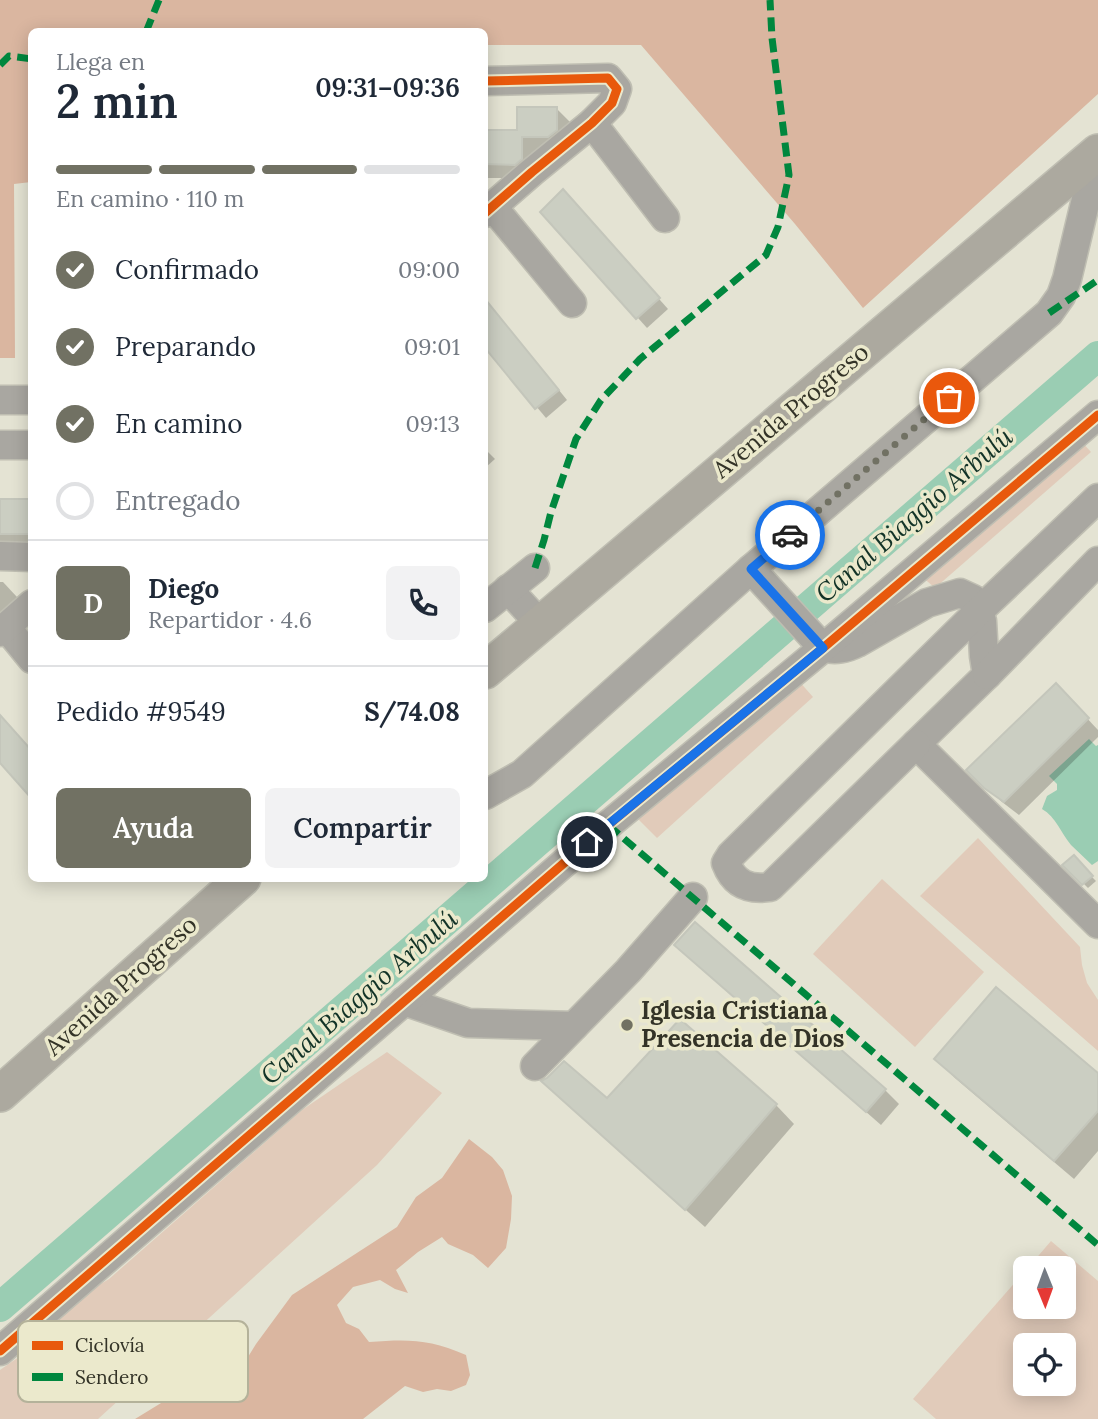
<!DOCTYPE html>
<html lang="es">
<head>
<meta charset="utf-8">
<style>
  body { margin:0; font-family:Lora,serif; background:#f2f2f3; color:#1f2937; height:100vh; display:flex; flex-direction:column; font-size:26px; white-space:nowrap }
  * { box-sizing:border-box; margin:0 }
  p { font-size:23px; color:#747a83 }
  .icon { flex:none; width:38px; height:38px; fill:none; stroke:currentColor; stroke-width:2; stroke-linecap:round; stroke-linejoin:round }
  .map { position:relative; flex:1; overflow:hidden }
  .drawer { position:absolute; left:28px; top:28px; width:460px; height:854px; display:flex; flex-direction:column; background:#fff; border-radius:10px; box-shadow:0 4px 18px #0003 }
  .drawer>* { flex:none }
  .needle { width:46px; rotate:179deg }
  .buttons { position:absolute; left:1013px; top:1256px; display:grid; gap:14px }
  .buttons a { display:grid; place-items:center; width:63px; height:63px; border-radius:10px; background:#fff; box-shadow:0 4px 18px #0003; font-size:35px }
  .pin { position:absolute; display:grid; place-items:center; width:60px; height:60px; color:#fff; margin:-30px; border:4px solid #fff; border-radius:50%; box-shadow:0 2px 7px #0007 }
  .courier { position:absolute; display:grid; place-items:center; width:70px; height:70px; margin:-35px; border:5px solid #1a73e8; border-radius:50%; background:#fff; color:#222; box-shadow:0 2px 9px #0007 }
  .overview em { font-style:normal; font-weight:600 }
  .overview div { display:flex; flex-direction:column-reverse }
  .overview { display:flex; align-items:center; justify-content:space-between; height:119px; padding:0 28px }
  h1 { font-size:46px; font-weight:600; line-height:52px }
  .bar { display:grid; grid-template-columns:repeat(4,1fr); gap:10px 7px; align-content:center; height:84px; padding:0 28px }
  .bar i { height:9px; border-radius:5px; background:#e0e1e3 }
  .bar .selected { background:#717163 }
  .bar p { grid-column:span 4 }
  .line { display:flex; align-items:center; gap:18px; padding:0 28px; border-top:2px solid #e0e1e3 }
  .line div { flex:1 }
  .round { display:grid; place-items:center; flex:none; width:74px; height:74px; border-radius:10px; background:#f2f2f3 }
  ol { padding:0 28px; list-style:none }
  li { display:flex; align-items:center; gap:21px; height:77px }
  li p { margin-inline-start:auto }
  li .icon { padding:7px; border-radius:50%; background:#717163; color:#fff; stroke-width:4 }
  li:last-child { color:#747a83 }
  li i { width:38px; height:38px; border:4px solid #e0e1e3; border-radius:50% }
  .cta { display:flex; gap:14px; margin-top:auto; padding:14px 28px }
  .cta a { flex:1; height:80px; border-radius:10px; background:#717163; color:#fff; font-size:28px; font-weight:600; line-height:80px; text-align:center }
  .cta a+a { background:#f2f2f3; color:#1f2937 }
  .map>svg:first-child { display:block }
  .green { fill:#e1cbba; fill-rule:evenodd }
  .forest { fill:#dab6a0 }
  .water { fill:#9acdb3 }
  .shadow { fill:#0003 }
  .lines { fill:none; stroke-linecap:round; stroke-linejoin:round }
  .canal { stroke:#9acdb3; stroke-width:30 }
  .building { fill:#cbcec2; stroke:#c4c6bb; stroke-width:2 }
  .minor-casing { stroke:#bfbeb2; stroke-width:31 }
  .major-casing { stroke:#bfbeb2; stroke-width:38 }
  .minor { stroke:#a9a7a1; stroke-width:28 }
  .major { stroke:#aca99f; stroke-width:35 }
  .quiet { stroke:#00873e; stroke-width:7; stroke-dasharray:14 7; stroke-linecap:butt }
  .cycleway-casing { stroke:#ebe9cc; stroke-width:13 }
  .cycleway { stroke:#e8590c; stroke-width:9 }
  .done { stroke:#717163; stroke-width:7; stroke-dasharray:0 12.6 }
  .route { stroke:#1a73e8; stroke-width:9 }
  .poi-dot { fill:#717163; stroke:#ebe9cc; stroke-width:2.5 }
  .labels { text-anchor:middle; stroke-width:7; stroke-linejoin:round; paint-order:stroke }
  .street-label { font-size:24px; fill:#333327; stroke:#ebe9cc }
  .poi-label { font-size:24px; font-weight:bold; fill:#333327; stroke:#ebe9cc; text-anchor:start }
  .water-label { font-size:26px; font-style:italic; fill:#123327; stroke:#ebe9cc }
  .key { fill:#ebe9cc; stroke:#b4b29a; stroke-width:2 }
  .key-label { font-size:19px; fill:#333327 }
</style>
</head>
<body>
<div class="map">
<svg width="1098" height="1419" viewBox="0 0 1098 1419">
  <rect width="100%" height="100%" fill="#e4e3d3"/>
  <g class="green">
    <polygon points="1080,440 1091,452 935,588 920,575"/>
    <polygon points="798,680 813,697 657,838 638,819"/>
    <polygon points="978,838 1080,947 1082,965 1087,983 1098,1000 1098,1051 920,896"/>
    <polygon points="882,879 984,972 915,1047 813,954"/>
    <polygon points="387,1052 442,1093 377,1165 98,1419 0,1419 0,1370 26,1352 64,1311 89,1291 109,1279 302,1110"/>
    <path d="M1051,1241L1098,1281V1419H936L913,1399L1025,1271L1026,1307H1064V1269H1027ZM1026,1346H1064V1384H1026Z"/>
  </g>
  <g class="forest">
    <polygon points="0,0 1098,0 1098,94 863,308 795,224 641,45 485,45 485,32 32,32 31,182 14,184 15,358 0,358"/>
    <path d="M469,1139L492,1157L503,1170L512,1196L511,1219L506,1248L488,1268L473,1255L448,1244L442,1237L418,1252L396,1270L408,1293L395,1289L380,1280L353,1287L337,1305L346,1323L359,1329L369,1342C409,1339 429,1339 466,1355L470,1375L466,1385L451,1391L437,1389L423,1392L405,1386L363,1419H135L179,1392L220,1380L243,1365L256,1344L292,1295L397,1227L416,1197L442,1178Z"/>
  </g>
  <path class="water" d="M1089,739L1096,746L1098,745V861L1092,865C1085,858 1078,852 1071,845C1061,833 1056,817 1042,809L1047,796L1057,790V784L1049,776Z"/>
  <g class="shadow">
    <polygon points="557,109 571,123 530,178 485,178 485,131 519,132"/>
    <polygon points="572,201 668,309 647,328 543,212"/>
    <polygon points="485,299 567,400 546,418 485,345"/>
    <polygon points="485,449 495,459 485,468"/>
    <polygon points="0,501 32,501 32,547 0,548"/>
    <polygon points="0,582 3,582 17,597 17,622 0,628"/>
    <polygon points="1070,700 1098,730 1098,737 1019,815 1002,802 983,784"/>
    <polygon points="1073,858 1096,881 1088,888 1065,865"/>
    <polygon points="691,959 885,1090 899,1104 881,1125"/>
    <polygon points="937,1059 1098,1076 1098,1151 1074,1179 955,1078"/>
    <polygon points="562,1100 776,1105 794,1124 705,1227"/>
  </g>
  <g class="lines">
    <polyline class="canal" points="0,1307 1098,356"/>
  </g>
  <g class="building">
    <polygon points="517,107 557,107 557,130 548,137 522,137 522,159 515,165 485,164 485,130 517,130"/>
    <polygon points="563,189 660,298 636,319 540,212"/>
    <polygon points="485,299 559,390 535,409 485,348"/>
    <rect x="0" y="499" width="32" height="35"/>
    <polygon points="1056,683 1089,718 1004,802 984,788 966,770"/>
    <polygon points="0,715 32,751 32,799 0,763"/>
    <polygon points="1074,855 1093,876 1082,885 1062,865"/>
    <polygon points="695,922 886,1089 866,1112 674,945"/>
    <polygon points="996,987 1098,1073 1098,1111 1054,1161 934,1059"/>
    <polygon points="680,1019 777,1104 685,1210 541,1081 547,1078 564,1061 607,1098"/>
  </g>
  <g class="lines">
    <defs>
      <g id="minor">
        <polyline points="485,81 608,78 617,89 612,103 592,123 532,172 485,213"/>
        <polyline points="592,123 665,218"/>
        <polyline points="492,206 572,303"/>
        <polyline points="0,400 32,400"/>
        <polyline points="0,445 32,445"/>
        <polyline points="0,556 32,557"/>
        <path d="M751,569L823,648C837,650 845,649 857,643L927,603L960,593L973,599L982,621L984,656L987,675L916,744L1098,924"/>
        <polyline points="508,589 540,624"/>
        <polyline points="485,608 535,568"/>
        <polyline points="6,627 32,659"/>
        <polyline points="0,632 32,604"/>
        <polyline points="987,675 1098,561"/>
        <path d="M916,744L770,887C749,890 734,884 726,863L731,855L978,612L1098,498"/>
        <polyline points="485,795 522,774 751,569 1049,313 1061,296 1067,279 1097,153"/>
        <polyline points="404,1001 468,1023 574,1026"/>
        <polyline points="535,1066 628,971 693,897"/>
        <polyline points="0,1351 608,825 823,648 1098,415"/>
      </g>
      <g id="major">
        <polyline points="485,671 1098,152"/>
        <polyline points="0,1094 243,878"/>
      </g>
    </defs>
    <use href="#minor" class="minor-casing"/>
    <use href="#major" class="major-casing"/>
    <use href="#minor" class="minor"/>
    <use href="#major" class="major"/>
    <g class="quiet">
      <polyline points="146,32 159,0"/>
      <polyline points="0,65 9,56 32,59"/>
      <polyline points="1049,313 1098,280"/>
      <polyline points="535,568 544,540 551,512 576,439 601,400 640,359 766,255 778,227 789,175 772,38 770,0"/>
      <polyline points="608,825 1098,1245"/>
    </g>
    <defs>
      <g id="cycleway">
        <polyline points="485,81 608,78 617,89 612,103 592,123 532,172 485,213"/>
        <polyline points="0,1351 608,825 823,648 1098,415"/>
      </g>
    </defs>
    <use href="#cycleway" class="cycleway-casing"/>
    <use href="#cycleway" class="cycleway"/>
  </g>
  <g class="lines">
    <polyline class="done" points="790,535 949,398"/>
    <polyline class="route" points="587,842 823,648 751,569 790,535"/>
  </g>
  <circle class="poi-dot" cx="627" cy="1025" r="7"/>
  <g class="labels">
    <g class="street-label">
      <text transform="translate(791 411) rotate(-40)" y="8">Avenida Progreso</text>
      <text transform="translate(121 986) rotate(-42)" y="8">Avenida Progreso</text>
    </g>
    <g class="poi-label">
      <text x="641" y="1019">Iglesia Cristiana<tspan x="641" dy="28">Presencia de Dios</tspan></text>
    </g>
    <g class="water-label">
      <text transform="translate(914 515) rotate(-41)" y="9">Canal Biaggio Arbulú</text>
      <text transform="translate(359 997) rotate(-41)" y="9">Canal Biaggio Arbulú</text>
    </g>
  </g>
  <rect x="18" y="1321" width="230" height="81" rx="10" class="key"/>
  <rect x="32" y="1341" width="31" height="9" fill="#e8590c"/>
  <rect x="32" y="1373" width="31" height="8" fill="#00873e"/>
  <g class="key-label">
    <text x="75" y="1352">Ciclovía</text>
    <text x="75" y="1384">Sendero</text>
  </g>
</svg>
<div class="buttons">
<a><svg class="needle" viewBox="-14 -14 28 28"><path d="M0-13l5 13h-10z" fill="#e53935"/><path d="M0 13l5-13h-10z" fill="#747a83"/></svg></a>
<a><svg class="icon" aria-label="locate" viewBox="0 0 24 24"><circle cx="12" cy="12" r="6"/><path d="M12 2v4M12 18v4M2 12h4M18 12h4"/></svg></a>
</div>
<div class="pin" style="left:949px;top:398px;background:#ea580c"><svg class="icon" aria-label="bag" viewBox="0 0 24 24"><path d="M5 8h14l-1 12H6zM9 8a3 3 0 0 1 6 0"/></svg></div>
<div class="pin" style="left:587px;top:842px;background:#1f2937"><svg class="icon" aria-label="home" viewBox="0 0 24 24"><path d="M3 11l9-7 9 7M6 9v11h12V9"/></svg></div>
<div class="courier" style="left:790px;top:535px"><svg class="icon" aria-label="car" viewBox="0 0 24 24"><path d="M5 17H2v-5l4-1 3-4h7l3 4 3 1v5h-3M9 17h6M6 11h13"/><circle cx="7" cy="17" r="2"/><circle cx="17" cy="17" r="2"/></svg></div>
<section class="drawer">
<div class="overview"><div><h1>2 min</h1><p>Llega en</p></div><em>09:31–09:36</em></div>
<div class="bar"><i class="selected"></i><i class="selected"></i><i class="selected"></i><i></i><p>En camino · 110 m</p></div>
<ol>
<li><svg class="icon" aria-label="check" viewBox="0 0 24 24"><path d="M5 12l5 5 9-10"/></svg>Confirmado<p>09:00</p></li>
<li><svg class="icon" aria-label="check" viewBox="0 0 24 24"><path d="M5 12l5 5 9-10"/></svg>Preparando<p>09:01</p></li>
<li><svg class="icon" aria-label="check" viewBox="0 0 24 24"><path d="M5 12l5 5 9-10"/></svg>En camino<p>09:13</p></li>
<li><i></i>Entregado</li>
</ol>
<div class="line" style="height:126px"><b class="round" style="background:#717163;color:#fff">D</b><div><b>Diego</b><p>Repartidor · 4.6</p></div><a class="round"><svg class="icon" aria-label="phone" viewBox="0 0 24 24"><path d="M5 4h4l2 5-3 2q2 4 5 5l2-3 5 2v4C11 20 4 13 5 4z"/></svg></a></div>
<div class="line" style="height:91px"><div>Pedido #9549</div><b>S/74.08</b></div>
<div class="cta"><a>Ayuda</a><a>Compartir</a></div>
</section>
</div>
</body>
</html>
